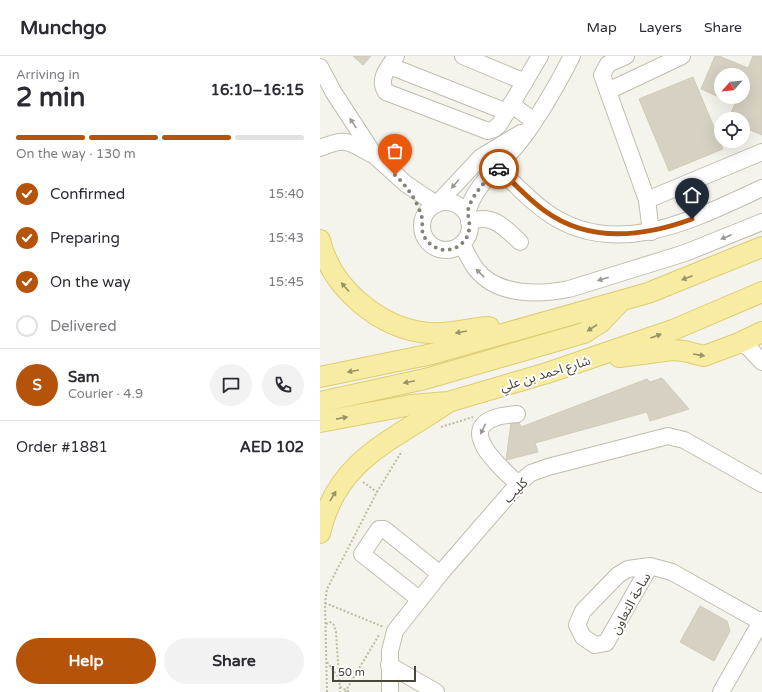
<!DOCTYPE html>
<html lang="en">
<head>
<meta charset="utf-8">
<style>
  body { margin:0; font-family:"Varela Round","Noto Sans Arabic",sans-serif; background:#f2f2f3; color:#2b2b33; height:100vh; display:flex; flex-direction:column; font-size:15px; white-space:nowrap }
  * { box-sizing:border-box; margin:0 }
  p { font-size:13px; color:#7c7c81 }
  .icon { flex:none; width:22px; height:22px; fill:none; stroke:currentColor; stroke-width:2; stroke-linecap:round; stroke-linejoin:round }
  .map { position:relative; flex:1; overflow:hidden }
  .panel { display:flex; flex-direction:column; background:#fff; width:320px }
  .panel>* { flex:none }
  .needle { width:26px; rotate:243deg }
  .fabs { position:absolute; left:394px; top:12px; display:grid; gap:8px }
  .fabs a { display:grid; place-items:center; width:36px; height:36px; border-radius:50%; background:#fff; box-shadow:0 4px 16px #0002; font-size:20px }
  .scale { position:absolute; left:12px; bottom:10px; width:84px; box-sizing:border-box; padding-left:4px; border:2px solid #49463a; border-top:0; font-size:11px; line-height:14px; white-space:nowrap; color:#49463a; -webkit-text-stroke:3px #fff; paint-order:stroke }
  .pin { position:absolute; display:grid; place-items:center; width:34px; height:34px; color:#fff; margin:-41px -17px; border-radius:50% 50% 50% 0; rotate:-45deg; box-shadow:0 0 4px #0007 }
  .pin .icon { rotate:45deg }
  .courier { position:absolute; display:grid; place-items:center; width:40px; height:40px; margin:-20px; border:3px solid #b45309; border-radius:50%; background:#fff; color:#222; box-shadow:0 1px 5px #0007 }
  .overview em { font-style:normal; font-weight:700 }
  .overview div { display:flex; flex-direction:column-reverse }
  .overview { display:flex; align-items:center; justify-content:space-between; height:68px; padding:0 16px }
  h1 { font-size:26px; font-weight:700; line-height:30px }
  .bar { display:grid; grid-template-columns:repeat(4,1fr); gap:6px 4px; align-content:center; height:48px; padding:0 16px }
  .bar i { height:5px; border-radius:3px; background:#e1e1e2 }
  .bar .active { background:#b45309 }
  .bar p { grid-column:span 4 }
  .line { display:flex; align-items:center; gap:10px; padding:0 16px; border-top:1px solid #e1e1e2 }
  .line div { flex:1 }
  .round { display:grid; place-items:center; flex:none; width:42px; height:42px; border-radius:21px; background:#f2f2f3 }
  ol { padding:0 16px; list-style:none }
  li { display:flex; align-items:center; gap:12px; height:44px }
  li p { margin-inline-start:auto }
  li .icon { padding:4px; border-radius:50%; background:#b45309; color:#fff; stroke-width:4 }
  li:last-child { color:#7c7c81 }
  li i { width:22px; height:22px; border:2px solid #e1e1e2; border-radius:50% }
  .cta { display:flex; gap:8px; margin-top:auto; padding:8px 16px }
  .cta a { flex:1; height:46px; border-radius:24px; background:#b45309; color:#fff; font-size:16px; font-weight:700; line-height:46px; text-align:center }
  .cta a+a { background:#f2f2f3; color:#2b2b33 }
  header { display:flex; align-items:center; gap:24px; box-sizing:border-box; height:56px; padding:0 20px; background:#fff; border-bottom:1px solid #e1e1e2 }
  header strong { font-size:19px }
  nav { display:flex; gap:22px; margin-inline-start:auto; font-size:14px }
  main { display:flex; flex:1; min-height:0 }
  .map>svg:first-child { display:block }
  .building { fill:#d6d1c2; stroke:#d1cab6; fill-rule:evenodd }
  .lines { fill:none; stroke-linecap:round; stroke-linejoin:round }
  .minor-casing { stroke:#c0bdaf; stroke-width:18 }
  .major-casing { stroke:#ddcc72; stroke-width:22 }
  .path { stroke:#c1baa1; stroke-width:2; stroke-dasharray:2 2; stroke-linecap:butt }
  .minor { stroke:#fff; stroke-width:16 }
  .major { stroke:#f8eca3; stroke-width:20 }
  .oneway { fill:#9b9993 }
  .oneway2 { fill:#989169 }
  .done { stroke:#858378; stroke-width:4; stroke-dasharray:0 7.2 }
  .route { stroke:#b45309; stroke-width:5 }
  .labels { text-anchor:middle; stroke-width:4; stroke-linejoin:round; paint-order:stroke }
  .street-label { font-size:13px; fill:#49463a; stroke:#fff }
</style>
</head>
<body>
<header>
<strong>Munchgo</strong>
<nav><a>Map</a><a>Layers</a><a>Share</a></nav>
</header>
<main>
<section class="panel">
<div class="overview"><div><h1>2 min</h1><p>Arriving in</p></div><em>16:10–16:15</em></div>
<div class="bar"><i class="active"></i><i class="active"></i><i class="active"></i><i></i><p>On the way · 130 m</p></div>
<ol>
<li><svg class="icon" aria-label="check" viewBox="0 0 24 24"><path d="M5 12l5 5 9-10"/></svg>Confirmed<p>15:40</p></li>
<li><svg class="icon" aria-label="check" viewBox="0 0 24 24"><path d="M5 12l5 5 9-10"/></svg>Preparing<p>15:43</p></li>
<li><svg class="icon" aria-label="check" viewBox="0 0 24 24"><path d="M5 12l5 5 9-10"/></svg>On the way<p>15:45</p></li>
<li><i></i>Delivered</li>
</ol>
<div class="line" style="height:72px"><b class="round" style="background:#b45309;color:#fff">S</b><div><b>Sam</b><p>Courier · 4.9</p></div><a class="round"><svg class="icon" aria-label="chat" viewBox="0 0 24 24"><path d="M4 5h16v11H9l-5 4z"/></svg></a><a class="round"><svg class="icon" aria-label="phone" viewBox="0 0 24 24"><path d="M5 4h4l2 5-3 2q2 4 5 5l2-3 5 2v4C11 20 4 13 5 4z"/></svg></a></div>
<div class="line" style="height:52px"><div>Order #1881</div><b>AED 102</b></div>
<div class="cta"><a>Help</a><a>Share</a></div>
</section>
<div class="map">
<svg width="442" height="636" viewBox="0 0 442 636">
  <rect width="100%" height="100%" fill="#f5f4ec"/>
  <g class="building">
    <polygon points="33,0 51,0 43,9"/>
    <path d="M395,0H399L428,12L433,0H442V79L423,71V63H408L415,48L381,33ZM401,19H423V41H401Z"/>
    <polygon points="373,21 403,93 349,115 319,43"/>
    <polygon points="342,322 369,353 330,365 327,356 215,387 218,396 186,404 191,367 198,364 201,371 327,323 330,326"/>
    <polygon points="380,550 407,565 410,575 394,605 360,586"/>
  </g>
  <g class="lines">
    <defs>
      <g id="minor">
        <path d="M76,0C69,11 57,23 66,36L168,75L174,73L179,69L220,0"/>
        <polyline points="143,0 205,26"/>
        <polyline points="306,0 288,8 282,19 327,144 331,176"/>
        <polyline points="70,10 187,56"/>
        <polyline points="0,11 14,37 55,100 86,128 116,148"/>
        <polyline points="288,35 362,0"/>
        <polyline points="191,48 214,65"/>
        <path d="M0,92C25,81 28,85 51,98"/>
        <path d="M178,112C193,126 208,143 225,155C294,206 375,163 442,132"/>
        <polyline points="327,144 442,96"/>
        <circle cx="126" cy="170" r="24"/>
        <polyline points="117,148 161,101 201,77"/>
        <path d="M147,158C153,129 183,108 201,84C221,58 237,29 252,0"/>
        <path d="M149,166C172,156 185,172 200,186"/>
        <path d="M142,188C146,196 150,205 156,213C177,240 219,239 249,233L365,197L442,166"/>
        <polyline points="419,287 428,291 442,306"/>
        <path d="M197,358C189,359 179,359 172,363C138,377 186,416 198,428"/>
        <polyline points="330,510 286,587 275,589 263,581 257,569 263,555 298,519 308,513 330,510 352,516 441,566"/>
        <polyline points="99,543 42,498 59,473 64,473 120,518"/>
        <polyline points="69,609 116,636"/>
        <polyline points="70,636 70,595 75,575 120,518 198,428 211,417 228,411 348,380 364,384 442,428"/>
        <polyline points="401,636 442,564"/>
      </g>
      <g id="major">
        <path d="M0,184C11,232 60,273 109,277C130,279 149,272 169,271"/>
        <polyline points="299,301 352,294 364,295 384,300 419,287 442,276"/>
        <polyline points="0,321 112,298 328,237 442,191"/>
        <polyline points="0,346 105,323 264,277 281,266 300,246"/>
        <polyline points="0,366 91,349 128,346 227,317 353,274 442,236"/>
        <path d="M0,477C17,403 71,386 127,347"/>
      </g>
    </defs>
    <use href="#minor" class="minor-casing"/>
    <use href="#major" class="major-casing"/>
    <g class="path">
      <polyline points="121,371 153,361"/>
      <polyline points="43,426 57,436"/>
      <polyline points="5,547 64,571"/>
      <polyline points="6,568 10,566 14,569 16,576 20,636"/>
      <polyline points="7,606 19,622"/>
      <polyline points="20,631 30,636"/>
      <polyline points="7,636 5,547 7,533 57,436 82,395"/>
      <polyline points="25,636 59,579"/>
    </g>
    <use href="#minor" class="minor"/>
    <use href="#major" class="major"/>
  </g>
  <defs><path id="oneway-solid" d="M-6-.8H1V-3.2L6.5 0L1 3.2V.8H-6Z"/></defs>
  <g class="oneway">
    <use href="#oneway-solid" transform="translate(33 67) rotate(-123)"/>
    <use href="#oneway-solid" transform="translate(135 128) rotate(131)"/>
    <use href="#oneway-solid" transform="translate(406 181) rotate(157)"/>
    <use href="#oneway-solid" transform="translate(160 217) rotate(-136)"/>
    <use href="#oneway-solid" transform="translate(283 223) rotate(163)"/>
    <use href="#oneway-solid" transform="translate(163 373) rotate(116)"/>
  </g>
  <g class="oneway2">
    <use href="#oneway-solid" transform="translate(367 222) rotate(159)"/>
    <use href="#oneway-solid" transform="translate(25 231) rotate(-131)"/>
    <use href="#oneway-solid" transform="translate(272 272) rotate(147)"/>
    <use href="#oneway-solid" transform="translate(141 276) rotate(170)"/>
    <use href="#oneway-solid" transform="translate(336 280) rotate(-20)"/>
    <use href="#oneway-solid" transform="translate(379 299) rotate(9)"/>
    <use href="#oneway-solid" transform="translate(33 315) rotate(170)"/>
    <use href="#oneway-solid" transform="translate(89 326) rotate(168)"/>
    <use href="#oneway-solid" transform="translate(22 362) rotate(-11)"/>
    <use href="#oneway-solid" transform="translate(13 440) rotate(-59)"/>
  </g>
  <g class="lines">
    <path class="done" d="M75,119C87,130 98,146 102,162C103,165 102,168 102,171C102,181 108,188 117,192C130,198 147,189 149,174C151,164 145,158 150,148C156,134 168,123 178,112L179,113"/>
    <path class="route" d="M179,113C194,127 208,143 225,155C269,187 323,181 372,163"/>
  </g>
  <g class="labels">
    <g class="street-label">
      <text transform="translate(225 317) rotate(-17)" y="5">شارع احمد بن علي</text>
      <text transform="translate(195 434) rotate(-46)" y="5">كليب</text>
      <text transform="translate(310 547) rotate(-61)" y="5">ساحة التعاون</text>
    </g>
  </g>
</svg>
<div class="fabs">
<a><svg class="needle" viewBox="-14 -14 28 28"><path d="M0-13l5 13h-10z" fill="#e53935"/><path d="M0 13l5-13h-10z" fill="#7c7c81"/></svg></a>
<a><svg class="icon" aria-label="locate" viewBox="0 0 24 24"><circle cx="12" cy="12" r="6"/><path d="M12 2v4M12 18v4M2 12h4M18 12h4"/></svg></a>
</div>
<div class="scale">50 m</div>
<div class="pin" style="left:75px;top:119px;background:#ea580c"><svg class="icon" aria-label="bag" viewBox="0 0 24 24"><path d="M5 8h14l-1 12H6zM9 8a3 3 0 0 1 6 0"/></svg></div>
<div class="pin" style="left:372px;top:163px;background:#1f2937"><svg class="icon" aria-label="home" viewBox="0 0 24 24"><path d="M3 11l9-7 9 7M6 9v11h12V9"/></svg></div>
<div class="courier" style="left:179px;top:113px"><svg class="icon" aria-label="car" viewBox="0 0 24 24"><path d="M5 17H2v-5l4-1 3-4h7l3 4 3 1v5h-3M9 17h6M6 11h13"/><circle cx="7" cy="17" r="2"/><circle cx="17" cy="17" r="2"/></svg></div>
</div>
</main>
</body>
</html>
